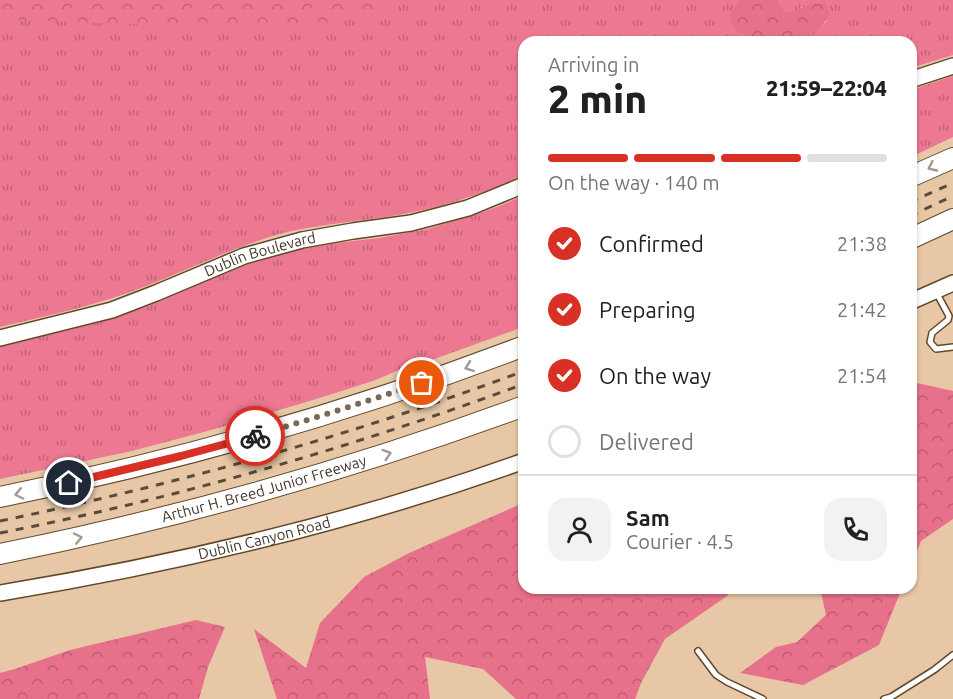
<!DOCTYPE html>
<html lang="en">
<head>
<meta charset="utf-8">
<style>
  body { margin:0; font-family:Ubuntu,sans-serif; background:#f2f2f2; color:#202124; height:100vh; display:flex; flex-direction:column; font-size:22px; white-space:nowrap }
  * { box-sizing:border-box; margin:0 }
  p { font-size:20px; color:#757577 }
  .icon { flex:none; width:33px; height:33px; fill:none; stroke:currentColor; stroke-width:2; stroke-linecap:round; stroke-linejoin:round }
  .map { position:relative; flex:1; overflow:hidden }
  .details { position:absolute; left:518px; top:36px; width:399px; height:558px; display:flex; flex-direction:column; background:#fff; border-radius:18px; box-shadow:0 2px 4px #0004 }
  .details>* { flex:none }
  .pin { position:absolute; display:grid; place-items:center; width:51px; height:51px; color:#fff; margin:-26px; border:3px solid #fff; border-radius:50%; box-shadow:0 2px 6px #0007 }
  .courier { position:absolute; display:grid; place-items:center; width:60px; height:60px; margin:-30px; border:4px solid #d93025; border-radius:50%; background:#fff; color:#222; box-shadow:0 2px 8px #0007 }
  .headline em { font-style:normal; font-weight:800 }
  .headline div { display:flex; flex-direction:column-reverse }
  .headline { display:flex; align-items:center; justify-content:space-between; height:102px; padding:0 30px }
  h1 { font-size:39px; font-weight:800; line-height:45px }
  .bar { display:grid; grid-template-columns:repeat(4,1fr); gap:9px 6px; align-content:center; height:72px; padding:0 30px }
  .bar i { height:8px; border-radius:4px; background:#e0e0e0 }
  .bar .active { background:#d93025 }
  .bar p { grid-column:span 4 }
  .line { display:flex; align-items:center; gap:15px; padding:0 30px; border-top:2px solid #e0e0e0 }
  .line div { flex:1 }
  .round { display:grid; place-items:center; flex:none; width:63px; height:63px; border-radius:18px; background:#f2f2f2 }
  ol { padding:0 30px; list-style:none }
  li { display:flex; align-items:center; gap:18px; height:66px }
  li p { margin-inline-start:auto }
  li .icon { padding:6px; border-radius:50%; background:#d93025; color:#fff; stroke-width:4 }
  li:last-child { color:#757577 }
  li i { width:33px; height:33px; border:3px solid #e0e0e0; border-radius:50% }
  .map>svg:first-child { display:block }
  .grass { fill:url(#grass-tufts) }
  .forest { fill:url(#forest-crowns) }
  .park { fill:url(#park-crowns) }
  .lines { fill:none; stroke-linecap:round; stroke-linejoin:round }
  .lane-casing { stroke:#62482a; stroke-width:8 }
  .secondary-casing { stroke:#62482a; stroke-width:18 }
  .highway-casing { stroke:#62482a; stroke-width:22 }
  .lane { stroke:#fff; stroke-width:5 }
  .secondary { stroke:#fff; stroke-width:15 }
  .highway { stroke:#fff; stroke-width:20 }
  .rail { stroke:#5b4b3b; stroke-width:3; stroke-dasharray:8 8; stroke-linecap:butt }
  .oneway { stroke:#a19a94 }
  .done { stroke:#7c6955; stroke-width:6; stroke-dasharray:0 10.8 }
  .route { stroke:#d93025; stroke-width:8 }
  .labels { text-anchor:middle; stroke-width:4.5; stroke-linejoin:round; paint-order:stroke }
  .street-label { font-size:15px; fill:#433629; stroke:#f4d4b2 }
</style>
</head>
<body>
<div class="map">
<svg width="953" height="699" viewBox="0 0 953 699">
  <defs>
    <pattern id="grass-tufts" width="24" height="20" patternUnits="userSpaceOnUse" patternTransform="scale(1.5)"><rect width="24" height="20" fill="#ed7891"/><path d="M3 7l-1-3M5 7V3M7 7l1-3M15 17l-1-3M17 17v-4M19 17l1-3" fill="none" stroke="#c26376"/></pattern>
    <pattern id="forest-crowns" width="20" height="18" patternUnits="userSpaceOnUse" patternTransform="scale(1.5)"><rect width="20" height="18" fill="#e7718a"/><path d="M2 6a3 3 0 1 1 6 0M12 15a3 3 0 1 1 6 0" fill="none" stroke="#bd5e71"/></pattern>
    <pattern id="park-crowns" width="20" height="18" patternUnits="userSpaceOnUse" patternTransform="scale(1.5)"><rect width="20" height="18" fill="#ed7891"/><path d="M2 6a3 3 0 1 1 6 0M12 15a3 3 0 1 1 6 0" fill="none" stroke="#c26376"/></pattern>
  </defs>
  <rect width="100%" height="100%" fill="#e7c7a6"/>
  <g class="grass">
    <path d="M0,0H739L729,14L741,34L751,38L753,42H524L523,175C484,194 441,208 398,215C357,222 316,224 276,235C232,248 192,268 149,285C101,304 51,315 0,327Z"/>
    <polygon points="778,0 953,0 953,55 911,68 910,42 806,42 814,32 827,21 802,7 793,13 784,13"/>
    <polygon points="953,76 953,137 911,157 911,90"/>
    <polygon points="523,196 523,327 412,367 399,370 373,381 313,400 215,429 132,451 0,479 0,347 92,324 146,307 240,267 283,253 318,245 379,238 428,229 497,207"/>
  </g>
  <g class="forest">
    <path d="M739,0H778L784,12C795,13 794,10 804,7C811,4 817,3 825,3L830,14C825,25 814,32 806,42H753L751,38C737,33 732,29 729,14Z"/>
    <polygon points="910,378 917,383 953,391 953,519 921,541 911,566"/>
    <polygon points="523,503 524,588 733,588 727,596 665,639 641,683 635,699 516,699 483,669 425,657 430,699 277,699 254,629 306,668 320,623 364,577 409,553"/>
    <polygon points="820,588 902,588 879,645 803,685 740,673 776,647 797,642 826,615"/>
    <polygon points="196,620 225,627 208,667 199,699 0,699 0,673 15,669 70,650"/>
  </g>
  <polygon class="park" points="0,0 409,0 303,31 0,19"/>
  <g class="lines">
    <defs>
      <g id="lane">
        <polyline points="936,292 949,316 948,320 932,333 930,342 936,349 953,347"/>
        <polyline points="698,651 716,675 727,682 763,699"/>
        <polyline points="884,699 891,697 934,670 953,655"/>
      </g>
      <g id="secondary">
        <polyline points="910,80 953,66"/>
        <polyline points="910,302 953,283"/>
        <path id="s1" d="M0,338L112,310L156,293L244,256L302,240L353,231L411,223L468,208L524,185"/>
        <path id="s2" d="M0,593C177,564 354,522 524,461"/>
      </g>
      <g id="highway">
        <polyline points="910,177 953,158"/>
        <polyline points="910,239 953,219"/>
        <path d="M0,497C178,461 354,411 524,346"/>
        <path id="s3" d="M0,554C178,518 353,469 524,406"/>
      </g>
    </defs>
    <use href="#lane" class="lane-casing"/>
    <use href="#secondary" class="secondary-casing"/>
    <use href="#highway" class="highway-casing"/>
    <use href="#lane" class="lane"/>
    <use href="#secondary" class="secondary"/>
    <use href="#highway" class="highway"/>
    <g class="rail">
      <polyline points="910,202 953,183"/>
      <polyline points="910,216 953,196"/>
      <path d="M0,521C178,484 353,435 524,371"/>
      <path d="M0,533C178,498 353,447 524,384"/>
    </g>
  </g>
  <defs><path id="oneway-chevron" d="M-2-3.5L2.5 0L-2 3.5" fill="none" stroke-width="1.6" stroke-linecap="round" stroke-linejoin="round" transform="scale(1.5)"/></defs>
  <g class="oneway">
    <use href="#oneway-chevron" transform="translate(932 167) rotate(155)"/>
    <use href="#oneway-chevron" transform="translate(469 367) rotate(160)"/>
    <use href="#oneway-chevron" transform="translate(387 454) rotate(-18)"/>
    <use href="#oneway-chevron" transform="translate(19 494) rotate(168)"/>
    <use href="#oneway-chevron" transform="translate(78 538) rotate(-12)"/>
  </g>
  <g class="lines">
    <polyline class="done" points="255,436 330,413 422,383"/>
    <polyline class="route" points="69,483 181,456 255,436"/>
  </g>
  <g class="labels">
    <g class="street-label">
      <text dy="5" stroke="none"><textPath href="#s1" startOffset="274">Dublin Boulevard</textPath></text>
      <text dy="5" stroke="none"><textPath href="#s3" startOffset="272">Arthur H. Breed Junior Freeway</textPath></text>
      <text dy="5" stroke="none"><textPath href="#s2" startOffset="270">Dublin Canyon Road</textPath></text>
    </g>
  </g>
</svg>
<div class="pin" style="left:422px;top:383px;background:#ea580c"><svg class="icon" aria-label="bag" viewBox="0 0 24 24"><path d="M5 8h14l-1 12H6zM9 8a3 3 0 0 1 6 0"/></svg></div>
<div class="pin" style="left:69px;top:483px;background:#1f2937"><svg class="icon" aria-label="home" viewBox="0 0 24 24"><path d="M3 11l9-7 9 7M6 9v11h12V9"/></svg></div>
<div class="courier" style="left:255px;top:436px"><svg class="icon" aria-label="bike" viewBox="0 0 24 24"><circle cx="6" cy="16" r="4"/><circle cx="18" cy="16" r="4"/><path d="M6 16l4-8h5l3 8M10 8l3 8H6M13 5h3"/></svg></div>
<section class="details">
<div class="headline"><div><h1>2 min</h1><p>Arriving in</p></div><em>21:59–22:04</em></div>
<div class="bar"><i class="active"></i><i class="active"></i><i class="active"></i><i></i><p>On the way · 140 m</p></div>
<ol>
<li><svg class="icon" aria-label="check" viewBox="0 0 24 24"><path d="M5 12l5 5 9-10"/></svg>Confirmed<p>21:38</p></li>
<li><svg class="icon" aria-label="check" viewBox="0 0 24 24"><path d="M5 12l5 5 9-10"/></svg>Preparing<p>21:42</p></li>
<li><svg class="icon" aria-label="check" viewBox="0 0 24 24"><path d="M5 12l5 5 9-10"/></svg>On the way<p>21:54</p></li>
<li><i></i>Delivered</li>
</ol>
<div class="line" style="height:108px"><a class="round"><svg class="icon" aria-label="person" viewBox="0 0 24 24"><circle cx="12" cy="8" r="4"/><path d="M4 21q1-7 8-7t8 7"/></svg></a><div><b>Sam</b><p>Courier · 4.5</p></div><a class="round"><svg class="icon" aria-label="phone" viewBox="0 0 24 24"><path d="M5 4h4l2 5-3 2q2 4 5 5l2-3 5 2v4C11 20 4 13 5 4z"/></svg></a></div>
</section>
</div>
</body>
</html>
